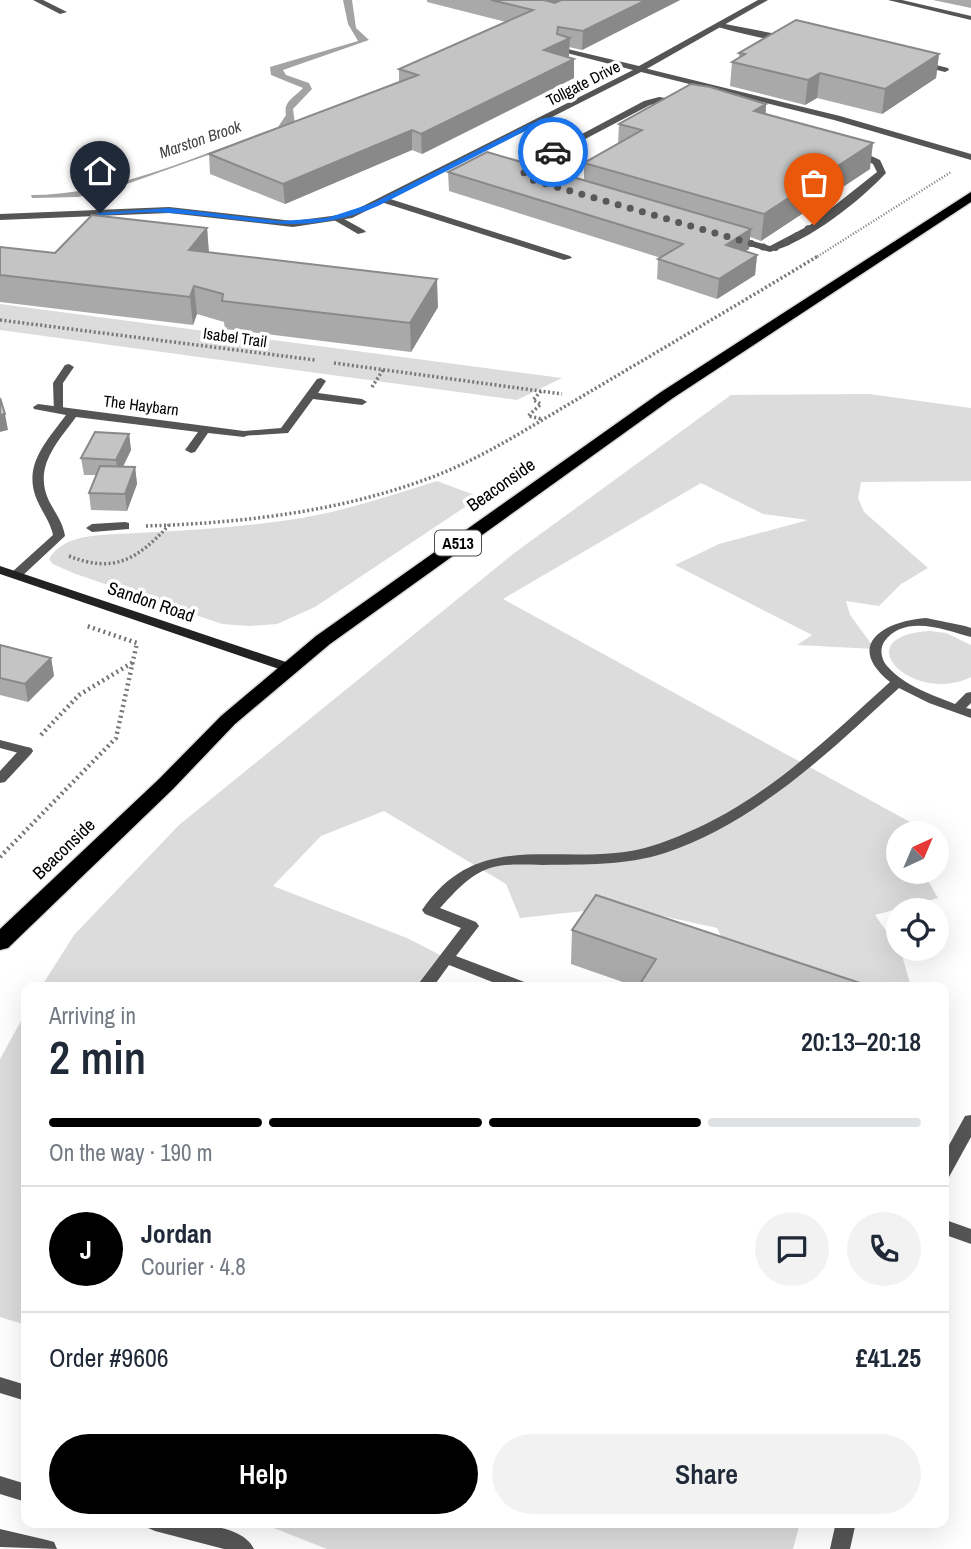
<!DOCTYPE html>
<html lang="en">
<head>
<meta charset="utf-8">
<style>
  body { margin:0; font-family:"Archivo Narrow",sans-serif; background:#f2f2f3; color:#1f2937; height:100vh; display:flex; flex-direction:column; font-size:26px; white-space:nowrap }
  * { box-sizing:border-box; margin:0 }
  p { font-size:23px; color:#747a83 }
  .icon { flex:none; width:38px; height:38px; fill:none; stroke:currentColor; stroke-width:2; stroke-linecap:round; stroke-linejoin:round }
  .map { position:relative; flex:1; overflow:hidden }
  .sheet { position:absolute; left:21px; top:982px; width:928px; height:546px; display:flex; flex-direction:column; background:#fff; border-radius:14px; box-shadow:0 7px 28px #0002 }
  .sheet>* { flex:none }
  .needle { width:46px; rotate:44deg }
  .controls { position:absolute; left:886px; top:821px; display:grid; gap:14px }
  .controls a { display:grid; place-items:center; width:63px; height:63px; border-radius:50%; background:#fff; box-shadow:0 7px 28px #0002; font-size:35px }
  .pin { position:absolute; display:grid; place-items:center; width:60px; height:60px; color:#fff; margin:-72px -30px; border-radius:50% 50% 50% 0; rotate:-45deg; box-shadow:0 0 7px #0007 }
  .pin .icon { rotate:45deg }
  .courier { position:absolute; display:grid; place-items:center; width:70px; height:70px; margin:-35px; border:5px solid #1a73e8; border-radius:50%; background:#fff; color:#222; box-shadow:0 2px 9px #0007 }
  .overview em { font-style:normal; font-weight:600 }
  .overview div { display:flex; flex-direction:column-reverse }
  .overview { display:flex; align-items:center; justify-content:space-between; height:119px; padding:0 28px }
  h1 { font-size:46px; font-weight:600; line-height:52px }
  .bar { display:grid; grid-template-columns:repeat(4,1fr); gap:10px 7px; align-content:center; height:84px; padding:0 28px }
  .bar i { height:9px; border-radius:5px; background:#e0e1e3 }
  .bar .current { background:#000 }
  .bar p { grid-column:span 4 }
  .line { display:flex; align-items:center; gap:18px; padding:0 28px; border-top:2px solid #e0e1e3 }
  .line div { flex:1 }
  .round { display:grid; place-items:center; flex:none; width:74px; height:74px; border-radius:37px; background:#f2f2f3 }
  .action { display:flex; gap:14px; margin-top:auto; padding:14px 28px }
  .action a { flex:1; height:80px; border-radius:42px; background:#000; color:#fff; font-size:28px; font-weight:600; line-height:80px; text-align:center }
  .action a+a { background:#f2f2f3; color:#1f2937 }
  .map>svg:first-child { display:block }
  .green { fill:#dcdcdc }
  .water { fill:#a3a3a3 }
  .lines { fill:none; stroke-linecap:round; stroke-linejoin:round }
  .highway-casing { stroke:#dbdbdb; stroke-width:3 }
  .path-far2 { stroke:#777; stroke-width:2.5; stroke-dasharray:1 2; stroke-linecap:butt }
  .path-far1 { stroke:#777; stroke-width:3.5; stroke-dasharray:2 2.5; stroke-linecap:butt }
  .path { stroke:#777; stroke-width:4.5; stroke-dasharray:2 3.5; stroke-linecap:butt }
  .lane { fill:#555; fill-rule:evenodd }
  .street { fill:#555; fill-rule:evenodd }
  .secondary { fill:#222; fill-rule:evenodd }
  .highway { fill:#000; fill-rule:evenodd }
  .wall { fill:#a9a9a9 }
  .shaded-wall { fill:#898989 }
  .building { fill:#c4c4c4; stroke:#898989; stroke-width:2 }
  .route { fill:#1a73e8 }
  .done { stroke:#595959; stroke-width:7; stroke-dasharray:0 12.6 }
  .labels { text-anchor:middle; stroke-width:7; stroke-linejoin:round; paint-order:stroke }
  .far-street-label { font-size:16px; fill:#000; stroke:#fff }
  .far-water-label { font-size:16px; font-style:italic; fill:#444; stroke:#fff }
  .shield { fill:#fff; stroke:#4c4c4c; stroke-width:2 }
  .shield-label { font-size:16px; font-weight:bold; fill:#000 }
  .street-label { font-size:18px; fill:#000; stroke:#fff }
</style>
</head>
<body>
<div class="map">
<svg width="971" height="1549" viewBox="0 0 971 1549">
  <rect width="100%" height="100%" fill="#fff"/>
  <g class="green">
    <polygon points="0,304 562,378 517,400 0,330"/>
    <polygon points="869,394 971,408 971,481 861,482 858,498 864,512 928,568 901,584 879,606 846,601 850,615 875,649 797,645 812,635 675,565 719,544 808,520 763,514 701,483 503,599 910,822 912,833 898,833 898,872 923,872 938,898 875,915 901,952 911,987 765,987 742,979 717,928 621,907 520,918 506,884 384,811 321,836 273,886 407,938 446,958 424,987 41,987 74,935 179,825 513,554 731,395"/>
    <path d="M437,481L480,497L315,607L277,624L249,626L222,624L73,573L53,564L49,559C63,536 90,536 115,534C178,531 240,528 302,518C348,510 392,495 437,481Z"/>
    <path d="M930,631L946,633L971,645V677C913,706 843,636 930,631Z"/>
    <polygon points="26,1012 26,1325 0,1317 0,1059"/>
    <polygon points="261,1523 800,1522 800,1523 793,1549 327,1549"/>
  </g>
  <path class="water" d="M343,0H352L356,28L369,40L283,70L286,75L309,83L312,89L293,109L295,124L110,190L78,197L32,198L31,195C115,195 200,154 278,127L286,115C283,101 294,98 303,88L271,75L270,67L358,41L348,24Z"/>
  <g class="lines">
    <defs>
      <polygon id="highway" points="971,192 971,202 673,398 330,644 235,724 173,789 8,948 0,950 0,929 159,779 221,716 316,636 661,392"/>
    </defs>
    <use href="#highway" class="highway-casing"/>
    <polyline class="path-far2" points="815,258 951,172"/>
    <g class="path-far1">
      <polyline points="0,320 315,360"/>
      <polyline points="334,363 562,394"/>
      <polyline points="372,387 383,370"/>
      <polyline points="541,391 533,400 541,404 528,416 542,419"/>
      <path d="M146,526C241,523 337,512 427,479C482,459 531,426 581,397C660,350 739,304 818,256"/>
      <path d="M69,556C114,574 138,559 169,525"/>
    </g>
    <g class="path">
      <polyline points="41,735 79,695 135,661"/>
      <polyline points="0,857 116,738 137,643 87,626"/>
    </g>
    <g class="lane">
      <polygon points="33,0 43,0 67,12 60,14"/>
      <polygon points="888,0 902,0 971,16 971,20"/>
      <path d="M720,23L792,37C775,45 736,31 717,27V23Z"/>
      <polygon points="920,61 948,68 949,70 945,72 917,65 916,63"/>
      <polygon points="640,67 840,116 971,154 971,160 834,120 637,71 637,67"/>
      <path d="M659,97L713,105L858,150L880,160L886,173C859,202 809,241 770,252L530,182L519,174L521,166L574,138L531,126V122L580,135L644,101ZM659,103L709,109L852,154L873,164L877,172L810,225L770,246L536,178L528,173V169L650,105Z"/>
      <polygon points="384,197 570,256 572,258 564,260 381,202 379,200"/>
      <polygon points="337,215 364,230 366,232 358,234 334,220 334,216"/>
      <polygon points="69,364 74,367 63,383 63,410 62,412 54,412 53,383 65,365"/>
      <polygon points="321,378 326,381 318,393 362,399 367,402 362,405 313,399 288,433 240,436 238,434 244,431 281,428 317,379"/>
      <polygon points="125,522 129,523 129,529 92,532 86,528 92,524"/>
      <path d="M926,618L965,626L971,628V637C946,630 904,613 884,642C879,650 882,661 888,667C905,686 932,695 955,704L966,693L971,692V703L966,708L971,709V718L929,703L899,688C829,752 757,822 665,853C625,866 584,864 543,865C526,865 506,863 490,868C469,875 454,893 440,908L476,922L479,926L456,956L527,983L529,987H505L449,965L433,987H416L461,928L425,914L422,910C473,835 539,860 615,853C641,851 663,843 686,833C764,801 828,738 890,682C844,645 884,621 926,618Z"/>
      <polygon points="0,740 31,748 33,751 26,755 0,748"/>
      <polygon points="971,1115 971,1137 949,1177 943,1179 943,1156 965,1116"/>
      <polygon points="943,1219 971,1229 971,1244 943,1234"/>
      <polygon points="0,1377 26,1385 26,1401 0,1393"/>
      <polygon points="0,1476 26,1484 26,1502 0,1494"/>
      <path d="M145,1522C172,1522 241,1520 254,1549H224L155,1531L148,1528Z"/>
      <polygon points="836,1522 856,1522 850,1549 830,1549"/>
      <polygon points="0,1529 47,1540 54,1542 57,1549 0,1547"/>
    </g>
    <g class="street">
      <polygon points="758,0 768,0 643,71 352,218 293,227 169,213 0,220 0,214 169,207 293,221 347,214 633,70 559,51 559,47 639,66"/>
      <path d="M38,404L244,431L250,434L244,437L208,433L195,452L191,453L185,450L198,432L76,417C57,443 33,467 49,501C55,513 63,522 65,536L20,578L16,579L10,575L12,572L53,535C50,521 42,512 37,500C22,465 47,441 66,415L34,409L33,407Z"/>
      <polygon points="26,747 31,748 33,751 31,754 5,782 0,783 0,771 21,748"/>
    </g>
    <polygon class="secondary" points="0,566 295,665 297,668 295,671 285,671 0,574"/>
    <use href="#highway" class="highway"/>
  </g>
  <g class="wall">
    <polygon points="427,0 680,0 582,50 569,47 569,56 568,57 574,59 574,78 422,154 412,150 285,204 210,174 209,154 399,82 399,69 506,22 427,2"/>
    <polygon points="933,0 971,0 971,8"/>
    <polygon points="739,53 939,54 936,78 882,114 817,98 805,105 730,86 732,62 739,58"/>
    <polygon points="766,104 766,114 870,169 761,241 750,237 749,249 746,251 757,255 755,275 717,299 657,279 658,259 661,258 449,191 448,172 584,180 584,163 618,144 619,124"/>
    <polygon points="207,228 209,252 438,307 411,352 225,329 224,322 197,314 193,325 0,302 0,247 55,253"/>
    <polygon points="129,434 131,450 123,466 135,467 137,484 127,511 91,510 89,493 96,475 84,475 81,458"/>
    <polygon points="0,645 51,658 54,676 28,702 0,695"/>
    <polygon points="572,930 863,984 862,987 637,987 571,964"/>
  </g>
  <g class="shaded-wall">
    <polygon points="544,0 575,0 545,15"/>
    <polygon points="646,0 680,0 582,50 583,31"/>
    <polygon points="570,38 569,56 544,69 544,50"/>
    <polygon points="939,54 936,78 882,114 885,89"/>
    <polygon points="574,59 574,78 422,154 421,134"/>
    <polygon points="820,73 817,98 805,105 808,80"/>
    <polygon points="766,104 764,129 754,111"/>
    <polygon points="412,130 412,150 285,204 283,184"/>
    <polygon points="873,143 870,169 761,241 764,214"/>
    <polygon points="207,228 209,256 189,250"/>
    <polygon points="751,229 749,249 725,265 726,245"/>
    <polygon points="757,255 755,275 717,299 719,279"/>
    <polygon points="437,279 438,307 411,352 410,323"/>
    <polygon points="194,286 197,314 193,325 190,297"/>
    <polygon points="5,414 8,430 0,432 0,415"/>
    <polygon points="129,434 131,450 118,477 116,460"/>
    <polygon points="135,467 137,484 127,511 125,494"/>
    <polygon points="51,658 54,676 28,702 25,684"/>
  </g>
  <g class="building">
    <polygon points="491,0 544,0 555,3 561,0 646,0 583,31 558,27 557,34 570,38 544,50 574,59 421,134 412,130 283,184 209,154 418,75 399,69 533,10"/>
    <polygon points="796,20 939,54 885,89 820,73 808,80 732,62 745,54 739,53"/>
    <polygon points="691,84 710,87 766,104 754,111 873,143 764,214 584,163 642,130 619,124"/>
    <polygon points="487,152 751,229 726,245 757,255 719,279 658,259 683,244 448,172"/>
    <polygon points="92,215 207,228 189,250 437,279 410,323 222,301 223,294 194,286 190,297 0,275 0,247 55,253"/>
    <polygon points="0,398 5,414 0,415"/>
    <polygon points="95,432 129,434 116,460 81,458"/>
    <polygon points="100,466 135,467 125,494 89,493"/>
    <polygon points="0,645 51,658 25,684 0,678"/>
    <polygon points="596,895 863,984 861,987 638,987 656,959 572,930"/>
  </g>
  <path class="route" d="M531,123L582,137L553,154L550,150L573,137L535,126L378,206C301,239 249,217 170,213C147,211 123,214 100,215L96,213L169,208L280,221L327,218L373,203Z"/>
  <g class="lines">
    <polyline class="done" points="553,152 524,168 524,174 533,180 770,249 781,246 814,225"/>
  </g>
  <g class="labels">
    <g class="far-street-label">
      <text transform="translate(583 83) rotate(-27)" y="6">Tollgate Drive</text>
      <text transform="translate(235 337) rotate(8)" y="6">Isabel Trail</text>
      <text transform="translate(141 405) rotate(7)" y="6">The Haybarn</text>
    </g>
    <g class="far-water-label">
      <text transform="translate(200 139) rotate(-19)" y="6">Marston Brook</text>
    </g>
    <rect class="shield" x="435" y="530.5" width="46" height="25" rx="5"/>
    <g class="shield-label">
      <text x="458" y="549">A513</text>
    </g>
    <g class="street-label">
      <text transform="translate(501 485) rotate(-35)" y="6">Beaconside</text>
      <text transform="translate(151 602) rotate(19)" y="6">Sandon Road</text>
      <text transform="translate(64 849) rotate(-44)" y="6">Beaconside</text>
    </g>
  </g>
</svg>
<div class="controls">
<a><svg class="needle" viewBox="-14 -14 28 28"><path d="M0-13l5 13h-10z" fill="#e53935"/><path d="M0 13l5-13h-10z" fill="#747a83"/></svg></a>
<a><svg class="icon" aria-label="locate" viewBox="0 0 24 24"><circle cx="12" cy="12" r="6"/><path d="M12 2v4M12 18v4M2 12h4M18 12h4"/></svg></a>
</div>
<div class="pin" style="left:814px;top:225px;background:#ea580c"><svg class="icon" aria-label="bag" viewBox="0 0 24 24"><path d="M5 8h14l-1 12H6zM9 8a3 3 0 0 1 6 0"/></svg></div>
<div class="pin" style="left:100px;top:213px;background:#1f2937"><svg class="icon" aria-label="home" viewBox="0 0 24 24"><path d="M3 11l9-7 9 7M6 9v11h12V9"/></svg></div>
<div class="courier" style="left:553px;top:152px"><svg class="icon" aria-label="car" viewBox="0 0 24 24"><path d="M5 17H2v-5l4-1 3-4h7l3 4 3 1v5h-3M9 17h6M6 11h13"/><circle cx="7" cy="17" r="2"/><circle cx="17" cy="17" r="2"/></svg></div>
<section class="sheet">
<div class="overview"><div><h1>2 min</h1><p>Arriving in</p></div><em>20:13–20:18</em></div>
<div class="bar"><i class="current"></i><i class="current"></i><i class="current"></i><i></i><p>On the way · 190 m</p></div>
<div class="line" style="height:126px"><b class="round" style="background:#000;color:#fff">J</b><div><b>Jordan</b><p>Courier · 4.8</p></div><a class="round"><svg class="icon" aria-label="chat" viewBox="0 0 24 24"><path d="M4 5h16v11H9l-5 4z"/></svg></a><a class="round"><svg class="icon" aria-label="phone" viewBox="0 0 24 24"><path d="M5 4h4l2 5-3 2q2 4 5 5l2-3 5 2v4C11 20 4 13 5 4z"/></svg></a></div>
<div class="line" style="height:91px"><div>Order #9606</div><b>£41.25</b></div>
<div class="action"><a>Help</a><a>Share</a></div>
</section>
</div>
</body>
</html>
